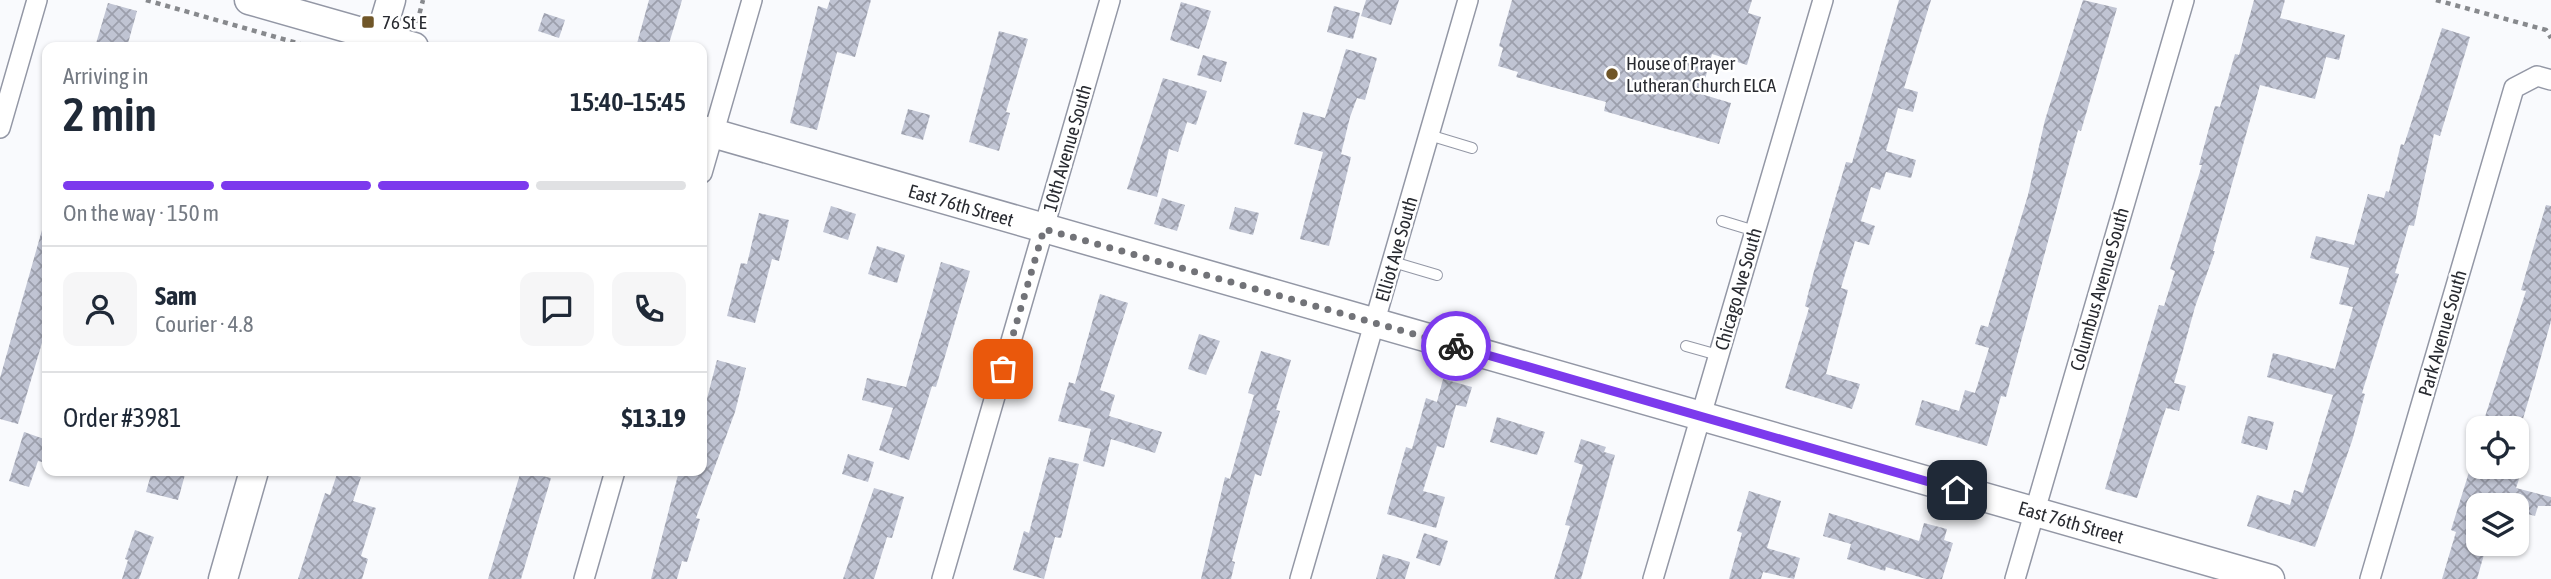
<!DOCTYPE html>
<html lang="en">
<head>
<meta charset="utf-8">
<style>
  body { margin:0; font-family:"Asap Condensed",sans-serif; background:#f6f6f7; color:#1f2937; height:100vh; display:flex; flex-direction:column; font-size:26px; white-space:nowrap }
  * { box-sizing:border-box; margin:0 }
  p { font-size:23px; color:#747a83 }
  .icon { flex:none; width:38px; height:38px; fill:none; stroke:currentColor; stroke-width:2; stroke-linecap:round; stroke-linejoin:round }
  .map { position:relative; flex:1; overflow:hidden }
  .details { position:absolute; left:42px; top:42px; width:665px; height:434px; display:flex; flex-direction:column; background:#fff; border-radius:14px; box-shadow:0 2px 5px #0004 }
  .details>* { flex:none }
  .fabs { position:absolute; left:2466px; top:416px; display:grid; gap:14px }
  .fabs a { display:grid; place-items:center; width:63px; height:63px; border-radius:14px; background:#fff; box-shadow:0 2px 5px #0004; font-size:35px }
  .pin { position:absolute; display:grid; place-items:center; width:60px; height:60px; color:#fff; margin:-30px; border-radius:14px; box-shadow:0 4px 10px #0006 }
  .courier { position:absolute; display:grid; place-items:center; width:70px; height:70px; margin:-35px; border:5px solid #7c3aed; border-radius:50%; background:#fff; color:#222; box-shadow:0 2px 9px #0007 }
  .overview em { font-style:normal; font-weight:600 }
  .overview div { display:flex; flex-direction:column-reverse }
  .overview { display:flex; align-items:center; justify-content:space-between; height:119px; padding:0 21px }
  h1 { font-size:46px; font-weight:600; line-height:52px }
  .bar { display:grid; grid-template-columns:repeat(4,1fr); gap:10px 7px; align-content:center; height:84px; padding:0 21px }
  .bar i { height:9px; border-radius:5px; background:#e0e1e3 }
  .bar .on { background:#7c3aed }
  .bar p { grid-column:span 4 }
  .line { display:flex; align-items:center; gap:18px; padding:0 21px; border-top:2px solid #e0e1e3 }
  .line div { flex:1 }
  .round { display:grid; place-items:center; flex:none; width:74px; height:74px; border-radius:14px; background:#f6f6f7 }
  .map>svg:first-child { display:block }
  .building { fill:url(#building-cross-hatch) }
  .lines { fill:none; stroke-linecap:round; stroke-linejoin:round }
  .lane-casing { stroke:#9397a5; stroke-width:12 }
  .street-casing { stroke:#9397a5; stroke-width:22 }
  .secondary-casing { stroke:#9397a5; stroke-width:31 }
  .path { stroke:#87898d; stroke-width:4.5; stroke-dasharray:5 5; stroke-linecap:butt }
  .lane { stroke:#fff; stroke-width:10 }
  .street { stroke:#fff; stroke-width:19 }
  .secondary { stroke:#fff; stroke-width:28 }
  .done { stroke:#727378; stroke-width:7; stroke-dasharray:0 12.6 }
  .route { stroke:#7c3aed; stroke-width:9 }
  .poi-dot { fill:#705628; stroke:#fff; stroke-width:2.5 }
  .labels { text-anchor:middle; stroke-width:5; stroke-linejoin:round; paint-order:stroke }
  .poi-label { font-size:19px; fill:#292b31; stroke:#fff; text-anchor:start }
  .street-label { font-size:19px; fill:#292b31; stroke:#fff }
</style>
</head>
<body>
<div class="map">
<svg width="2551" height="579" viewBox="0 0 2551 579">
  <defs>
    <pattern id="building-cross-hatch" width="8" height="8" patternUnits="userSpaceOnUse" patternTransform="scale(1.75)"><rect width="8" height="8" fill="#c0c4d3"/><path d="M0 0l8 8M0 8l8-8" fill="none" stroke="#9c9fac"/></pattern>
  </defs>
  <rect width="100%" height="100%" fill="#f9fafd"/>
  <g class="building">
    <polygon points="649,0 682,0 668,47 636,47"/>
    <polygon points="830,0 871,0 855,57 837,52 817,130 790,123 818,6 827,9"/>
    <polygon points="1366,0 1399,0 1391,25 1361,16"/>
    <polygon points="1512,0 1752,0 1748,13 1761,17 1747,65 1712,54 1701,94 1731,103 1719,144 1604,111 1606,102 1516,77 1518,72 1498,66 1503,48 1499,46"/>
    <polygon points="1899,0 1931,0 1904,88 1918,92 1913,112 1898,108 1886,151 1916,160 1911,178 1886,172 1880,190 1871,187 1861,221 1875,226 1869,245 1855,241 1841,288 1848,290 1826,374 1860,384 1852,409 1785,388 1809,308 1805,306 1814,271 1846,162 1852,163"/>
    <polygon points="2083,0 2117,8 2081,131 2078,130 2006,397 2001,396 1987,446 1915,425 1922,400 1959,411 1965,390 1975,393 1989,348 1975,344 1981,325 1988,327 2028,195 2045,120"/>
    <polygon points="2254,0 2285,0 2280,18 2345,35 2339,60 2326,57 2315,99 2260,85 2213,251 2215,251 2195,307 2174,383 2186,386 2179,411 2166,408 2137,498 2105,489 2159,305 2164,306 2175,271 2170,269 2202,165 2199,165 2215,106 2220,107 2235,54 2239,55"/>
    <polygon points="1181,2 1211,11 1199,49 1170,40"/>
    <polygon points="108,3 137,11 127,47 95,47"/>
    <polygon points="1334,6 1360,13 1353,39 1327,32"/>
    <polygon points="544,13 565,20 559,38 538,31"/>
    <polygon points="2442,28 2470,37 2440,136 2434,134 2414,226 2409,225 2395,273 2399,274 2362,393 2365,394 2352,441 2315,547 2247,526 2257,495 2290,505 2294,490 2303,493 2333,395 2267,377 2273,353 2335,369 2353,307 2339,304 2349,268 2310,258 2316,236 2354,245 2368,194 2384,198 2386,191 2389,192 2401,144 2404,145"/>
    <polygon points="999,31 1028,39 1006,112 1010,113 999,151 969,142"/>
    <polygon points="1346,49 1377,58 1365,100 1357,98 1350,117 1341,154 1351,157 1329,246 1300,239 1323,152 1294,144 1303,112 1325,118"/>
    <polygon points="1203,55 1227,62 1221,82 1197,75"/>
    <polygon points="1163,78 1207,91 1196,125 1187,122 1178,152 1169,149 1157,197 1127,189"/>
    <polygon points="908,109 930,115 923,140 901,134"/>
    <polygon points="1162,198 1185,205 1177,231 1154,224"/>
    <polygon points="2546,205 2551,206 2551,321 2535,378 2520,429 2481,429 2526,291 2521,290"/>
    <polygon points="831,206 856,214 848,240 823,232"/>
    <polygon points="1235,207 1259,213 1253,235 1229,229"/>
    <polygon points="759,213 789,220 779,261 772,259 755,323 727,316 741,263 747,264"/>
    <polygon points="42,230 47,231 47,337 44,336 18,424 0,419 0,378"/>
    <polygon points="877,246 905,255 897,283 868,274"/>
    <polygon points="941,262 970,271 936,387 932,386 909,460 879,450 893,408 862,400 867,378 906,387"/>
    <polygon points="1100,294 1128,303 1100,390 1115,395 1109,416 1162,432 1155,453 1111,439 1104,467 1083,461 1091,429 1058,421 1069,382 1075,384"/>
    <polygon points="1199,334 1220,341 1206,375 1188,369"/>
    <polygon points="1261,351 1291,360 1276,410 1280,411 1261,476 1255,474 1232,561 1235,562 1231,579 1201,579 1225,477 1230,479 1254,395 1248,393"/>
    <polygon points="717,360 746,368 735,412 696,518 700,519 687,562 682,561 677,579 651,579 679,471 702,471 702,418"/>
    <polygon points="1443,379 1472,387 1466,407 1456,405 1444,448 1437,446 1423,491 1445,497 1436,528 1387,514 1406,447 1412,449 1426,398 1437,402"/>
    <polygon points="2248,416 2274,422 2267,450 2241,443"/>
    <polygon points="1497,417 1545,432 1537,455 1490,442"/>
    <polygon points="24,432 47,440 42,462 38,461 29,487 9,481"/>
    <polygon points="1581,439 1606,447 1604,452 1615,455 1581,579 1554,579 1570,526 1565,525 1583,465 1574,462"/>
    <polygon points="848,454 874,462 868,482 842,474"/>
    <polygon points="2474,456 2478,457 2478,467 2523,467 2516,488 2551,497 2551,506 2538,506 2535,516 2516,511 2516,506 2478,506 2478,544 2487,544 2477,579 2442,579 2456,532 2451,530"/>
    <polygon points="1049,457 1079,464 1061,538 1055,537 1044,579 1013,570 1024,531 1029,533"/>
    <polygon points="152,471 186,471 178,500 146,492"/>
    <polygon points="338,471 361,477 353,501 376,508 361,556 368,559 362,579 298,579 325,493 330,495"/>
    <polygon points="521,471 551,478 521,579 488,579"/>
    <polygon points="874,488 904,497 892,538 887,537 874,579 843,579"/>
    <polygon points="1749,491 1781,501 1767,548 1800,558 1794,579 1763,572 1761,579 1729,579 1742,533 1737,531"/>
    <polygon points="1829,513 1919,541 1924,523 1947,529 1944,540 1953,543 1942,579 1926,579 1886,567 1885,571 1847,559 1851,544 1823,536"/>
    <polygon points="135,530 154,537 139,579 122,579 128,560 125,559"/>
    <polygon points="1424,533 1448,541 1440,566 1416,558"/>
    <polygon points="1383,554 1410,562 1405,579 1376,579"/>
  </g>
  <g class="lines">
    <defs>
      <g id="lane">
        <polyline points="1429,135 1472,148"/>
        <polyline points="1722,221 1755,231"/>
        <polyline points="1393,262 1437,275"/>
        <polyline points="1686,346 1718,355"/>
      </g>
      <g id="street">
        <polyline points="0,128 37,0"/>
        <polyline points="702,173 752,0"/>
        <polyline points="584,579 615,471"/>
        <polyline points="942,579 1110,0"/>
        <polyline points="1300,579 1468,0"/>
        <polyline points="1653,579 1823,0"/>
        <polyline points="2015,579 2184,0"/>
        <polyline points="2370,579 2514,88 2537,76 2551,80"/>
      </g>
      <g id="secondary">
        <polyline points="249,0 414,47"/>
        <polyline points="377,47 391,0"/>
        <polyline points="702,130 2270,579"/>
        <polyline points="223,579 254,471"/>
      </g>
    </defs>
    <use href="#lane" class="lane-casing"/>
    <use href="#street" class="street-casing"/>
    <use href="#secondary" class="secondary-casing"/>
    <g class="path">
      <polyline points="146,0 311,47"/>
      <polyline points="2436,0 2546,30 2551,38"/>
      <polyline points="417,23 423,0"/>
    </g>
    <use href="#lane" class="lane"/>
    <use href="#street" class="street"/>
    <use href="#secondary" class="secondary"/>
  </g>
  <g class="lines">
    <polyline class="done" points="1003,369 1044,229 1456,346"/>
    <polyline class="route" points="1456,346 1957,490"/>
  </g>
  <g class="poi-dot">
    <rect x="361" y="15" width="14" height="14" rx="3.5"/>
    <circle cx="1612" cy="74" r="7"/>
  </g>
  <g class="labels">
    <g class="poi-label">
      <text x="382" y="29">76 St E</text>
      <text x="1626" y="70">House of Prayer<tspan x="1626" dy="22">Lutheran Church ELCA</tspan></text>
    </g>
    <g class="street-label">
      <text transform="translate(1067 148) rotate(-74)" y="7">10th Avenue South</text>
      <text transform="translate(961 205) rotate(16)" y="7">East 76th Street</text>
      <text transform="translate(1396 249) rotate(-74)" y="7">Elliot Ave South</text>
      <text transform="translate(1738 289) rotate(-74)" y="7">Chicago Ave South</text>
      <text transform="translate(2099 289) rotate(-74)" y="7">Columbus Avenue South</text>
      <text transform="translate(2442 333) rotate(-74)" y="7">Park Avenue South</text>
      <text transform="translate(2071 522) rotate(16)" y="7">East 76th Street</text>
    </g>
  </g>
</svg>
<div class="fabs">
<a><svg class="icon" aria-label="locate" viewBox="0 0 24 24"><circle cx="12" cy="12" r="6"/><path d="M12 2v4M12 18v4M2 12h4M18 12h4"/></svg></a>
<a><svg class="icon" aria-label="layers" viewBox="0 0 24 24"><path d="M12 4l9 5-9 5-9-5zM3 14l9 5 9-5"/></svg></a>
</div>
<div class="pin" style="left:1003px;top:369px;background:#ea580c"><svg class="icon" aria-label="bag" viewBox="0 0 24 24"><path d="M5 8h14l-1 12H6zM9 8a3 3 0 0 1 6 0"/></svg></div>
<div class="pin" style="left:1957px;top:490px;background:#1f2937"><svg class="icon" aria-label="home" viewBox="0 0 24 24"><path d="M3 11l9-7 9 7M6 9v11h12V9"/></svg></div>
<div class="courier" style="left:1456px;top:346px"><svg class="icon" aria-label="bike" viewBox="0 0 24 24"><circle cx="6" cy="16" r="4"/><circle cx="18" cy="16" r="4"/><path d="M6 16l4-8h5l3 8M10 8l3 8H6M13 5h3"/></svg></div>
<section class="details">
<div class="overview"><div><h1>2 min</h1><p>Arriving in</p></div><em>15:40–15:45</em></div>
<div class="bar"><i class="on"></i><i class="on"></i><i class="on"></i><i></i><p>On the way · 150 m</p></div>
<div class="line" style="height:126px"><a class="round"><svg class="icon" aria-label="person" viewBox="0 0 24 24"><circle cx="12" cy="8" r="4"/><path d="M4 21q1-7 8-7t8 7"/></svg></a><div><b>Sam</b><p>Courier · 4.8</p></div><a class="round"><svg class="icon" aria-label="chat" viewBox="0 0 24 24"><path d="M4 5h16v11H9l-5 4z"/></svg></a><a class="round"><svg class="icon" aria-label="phone" viewBox="0 0 24 24"><path d="M5 4h4l2 5-3 2q2 4 5 5l2-3 5 2v4C11 20 4 13 5 4z"/></svg></a></div>
<div class="line" style="height:91px"><div>Order #3981</div><b>$13.19</b></div>
</section>
</div>
</body>
</html>
